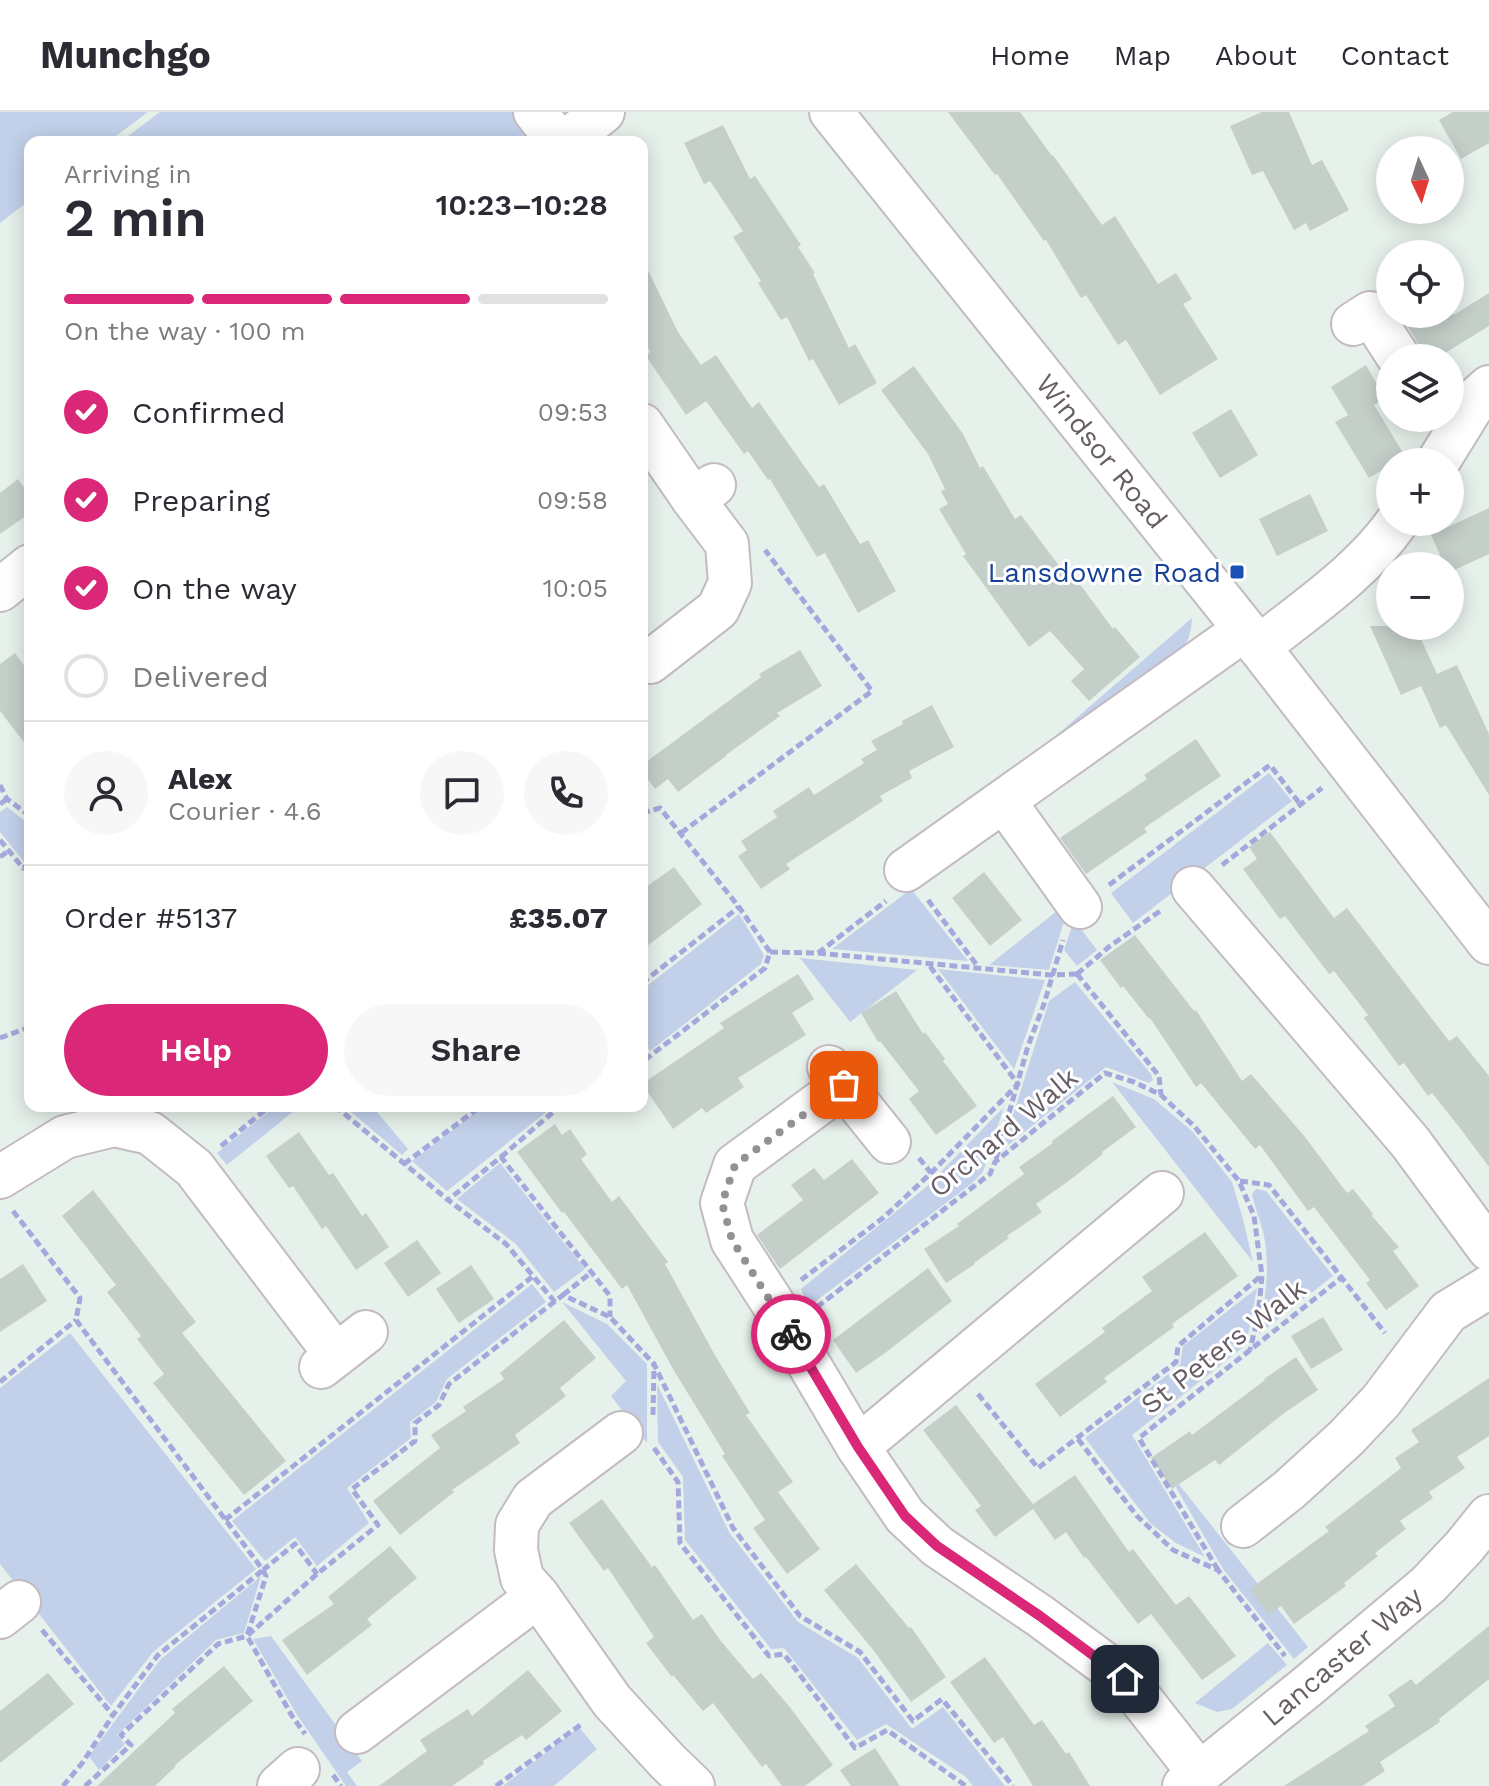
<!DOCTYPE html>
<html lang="en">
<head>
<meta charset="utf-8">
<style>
  body { margin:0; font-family:"Work Sans",sans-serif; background:#f7f7f7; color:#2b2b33; height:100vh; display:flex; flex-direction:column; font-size:30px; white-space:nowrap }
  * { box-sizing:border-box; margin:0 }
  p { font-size:26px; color:#7c7c81 }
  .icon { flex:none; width:44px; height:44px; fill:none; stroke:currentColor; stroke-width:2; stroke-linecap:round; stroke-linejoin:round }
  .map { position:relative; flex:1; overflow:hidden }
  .panel { position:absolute; left:24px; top:24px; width:624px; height:976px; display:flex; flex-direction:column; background:#fff; border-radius:16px; box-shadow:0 4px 20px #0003 }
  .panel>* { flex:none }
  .needle { width:52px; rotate:176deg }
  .fabs { position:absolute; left:1376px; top:24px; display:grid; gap:16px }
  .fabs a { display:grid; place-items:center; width:88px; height:88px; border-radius:50%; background:#fff; box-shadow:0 4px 20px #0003; font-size:40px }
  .pin { position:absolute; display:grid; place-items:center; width:68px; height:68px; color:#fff; margin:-34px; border-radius:16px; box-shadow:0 4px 12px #0006 }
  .courier { position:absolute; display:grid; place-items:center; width:80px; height:80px; margin:-40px; border:6px solid #db2777; border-radius:50%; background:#fff; color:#222; box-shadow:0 2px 10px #0007 }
  .overview em { font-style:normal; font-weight:600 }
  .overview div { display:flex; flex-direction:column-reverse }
  .overview { display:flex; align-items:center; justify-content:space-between; height:136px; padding:0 40px }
  h1 { font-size:52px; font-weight:600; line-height:60px }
  .bar { display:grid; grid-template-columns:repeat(4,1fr); gap:12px 8px; align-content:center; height:96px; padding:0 40px }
  .bar i { height:10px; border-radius:6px; background:#e1e1e2 }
  .bar .current { background:#db2777 }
  .bar p { grid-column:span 4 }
  .line { display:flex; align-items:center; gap:20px; padding:0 40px; border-top:2px solid #e1e1e2 }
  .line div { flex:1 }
  .round { display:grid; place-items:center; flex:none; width:84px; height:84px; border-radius:42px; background:#f7f7f7 }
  ol { padding:0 40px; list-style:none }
  li { display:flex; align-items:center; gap:24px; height:88px }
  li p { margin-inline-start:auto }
  li .icon { padding:8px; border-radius:50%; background:#db2777; color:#fff; stroke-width:4 }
  li:last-child { color:#7c7c81 }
  li i { width:44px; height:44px; border:4px solid #e1e1e2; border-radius:50% }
  .action { display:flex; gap:16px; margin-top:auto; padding:16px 40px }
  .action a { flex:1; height:92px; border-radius:48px; background:#db2777; color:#fff; font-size:32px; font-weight:600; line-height:92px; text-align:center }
  .action a+a { background:#f7f7f7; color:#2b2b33 }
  header { display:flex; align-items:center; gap:48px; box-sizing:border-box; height:112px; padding:0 40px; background:#fff; border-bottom:2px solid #e1e1e2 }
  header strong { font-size:38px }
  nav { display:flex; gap:44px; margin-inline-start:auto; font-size:28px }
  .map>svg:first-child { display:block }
  .green { fill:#c2d0ea }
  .building { fill:#c5cfc9 }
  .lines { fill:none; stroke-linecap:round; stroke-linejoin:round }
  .minor-casing { stroke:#c3bbc1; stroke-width:46 }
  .path { stroke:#a4a9dd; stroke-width:5; stroke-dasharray:8 4; stroke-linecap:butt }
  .minor { stroke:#fff; stroke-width:42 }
  .done { stroke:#949195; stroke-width:8; stroke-dasharray:0 14.4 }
  .route { stroke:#db2777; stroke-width:10 }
  .transit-dot { fill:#1a4fb4; stroke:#fff; stroke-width:3 }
  .labels { text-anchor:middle; stroke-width:6; stroke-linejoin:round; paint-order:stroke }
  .street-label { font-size:28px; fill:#685e66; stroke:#fff }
  .transit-label { font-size:28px; fill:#164399; stroke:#fff; text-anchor:end }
</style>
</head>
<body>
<header>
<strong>Munchgo</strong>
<nav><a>Home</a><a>Map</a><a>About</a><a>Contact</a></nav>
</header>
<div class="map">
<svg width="1489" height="1674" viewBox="0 0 1489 1674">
  <rect width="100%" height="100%" fill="#e7f1eb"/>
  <g class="green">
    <polygon points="0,0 148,0 108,30 30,30 30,88 0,111"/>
    <polygon points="160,0 561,0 523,30 120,30"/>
    <path d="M1192,506C1191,521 1189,530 1178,542L1021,654Z"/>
    <polygon points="1269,661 1292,689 1133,811 1111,781"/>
    <polygon points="7,695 30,713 30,745 24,750 0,720 0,700"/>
    <polygon points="911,777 968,849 832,837"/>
    <polygon points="1062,795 1067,800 1049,858 989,853"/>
    <polygon points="739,802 764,843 761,852 650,939 642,928 642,878"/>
    <polygon points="1074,808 1097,838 1077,854 1064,838"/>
    <polygon points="800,846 917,858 850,910"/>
    <polygon points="938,857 1045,868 1014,957"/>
    <polygon points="1075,870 1151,962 1153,968 1149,971 1106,955 1002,1038 1049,889"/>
    <polygon points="1112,970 1154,987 1193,1020 1232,1070 1243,1107 1253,1150"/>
    <polygon points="275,994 300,994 227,1053 217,1041"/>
    <polygon points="344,994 372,994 408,1037 402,1043"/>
    <polygon points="484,994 554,994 447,1079 412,1049"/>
    <polygon points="1004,995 983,1060 971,1072 808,1195 801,1177 926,1075"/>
    <polygon points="500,1051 585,1157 554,1180 516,1132 457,1087"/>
    <path d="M1256,1077L1266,1079L1333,1164L1259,1222C1265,1186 1271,1156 1263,1119C1261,1113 1252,1085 1252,1082C1253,1080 1255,1079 1256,1077Z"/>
    <polygon points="532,1172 546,1190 447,1267 436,1290 410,1310 411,1326 347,1376 369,1411 317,1454 295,1425 265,1449 232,1409"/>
    <polygon points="1257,1176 1246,1233 1132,1323 1205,1445 1176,1431 1151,1412 1085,1326 1180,1253 1183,1234"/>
    <polygon points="562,1190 607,1212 647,1252 647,1331 611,1284 626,1269"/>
    <polygon points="70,1221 256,1457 153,1540 111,1594 0,1452 0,1276"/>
    <polygon points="657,1272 729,1420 798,1510 858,1546 912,1617 943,1595 1005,1674 973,1674 966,1665 886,1612 857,1628 784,1536 771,1537 685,1428 683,1365 658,1330"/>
    <polygon points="1162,1351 1308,1535 1294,1547 1223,1457"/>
    <polygon points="261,1464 244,1521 216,1528 117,1623 125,1632 99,1658 89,1644 160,1548"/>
    <polygon points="271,1524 362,1649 347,1660 357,1674 346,1674 297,1603 253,1527"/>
    <polygon points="1268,1531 1287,1553 1232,1597 1217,1600 1195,1591"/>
    <polygon points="579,1615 597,1637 554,1674 503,1674"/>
  </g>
  <g class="building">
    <polygon points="948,0 1020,0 1052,44 1053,43 1102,113 1115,104 1158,172 1176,161 1192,187 1183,192 1218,247 1160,283 1126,228 1118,233 1086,183 1081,186 1046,128 1044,129 997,62 995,63"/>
    <polygon points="1262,0 1289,0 1312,53 1322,48 1349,98 1310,119 1306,111 1294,118 1263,59 1252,63 1230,14"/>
    <polygon points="1453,0 1489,0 1489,31 1461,47 1439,8"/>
    <polygon points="723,13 750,67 755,64 801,133 798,135 815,161 813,162 849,236 855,232 877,271 839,293 813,247 809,249 787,205 781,208 758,171 761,169 733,125 743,119 710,69 704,72 684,31"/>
    <polygon points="642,146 678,220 701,253 716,243 752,296 759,290 819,375 824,372 860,432 868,428 896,479 858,501 825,441 817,445 770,367 768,368 748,339 744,342 706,289 686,303 646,244 650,240 642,223"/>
    <polygon points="1489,181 1489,214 1437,246 1423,246 1419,233 1408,215 1430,202 1455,202"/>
    <polygon points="1366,253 1385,286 1374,293 1405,344 1396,350 1390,350 1390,353 1369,366 1335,310 1348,303 1331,275"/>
    <polygon points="914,254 963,322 980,356 983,354 1015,407 1021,403 1060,455 1065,452 1113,517 1115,515 1140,545 1089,589 1071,569 1084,557 1050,519 1029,535 963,444 966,442 939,397 948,392 941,379 945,377 928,342 881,278"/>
    <polygon points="1231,297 1258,343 1220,366 1192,321"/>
    <polygon points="18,367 30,384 30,401 0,422 0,381"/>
    <polygon points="1310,382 1328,419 1277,444 1259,407"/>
    <polygon points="1489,396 1489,442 1450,460 1450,454 1445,454 1431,423"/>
    <polygon points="1370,514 1415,514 1437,562 1457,553 1489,622 1489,683 1446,613 1440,616 1421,574 1401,583"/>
    <polygon points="800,538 822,574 777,601 780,604 726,643 726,644 678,680 668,667 655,677 642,659 642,653 761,565 759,562"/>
    <polygon points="15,541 30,562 30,638 0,599 0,552"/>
    <polygon points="932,593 954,635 909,659 912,666 880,684 883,689 786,752 790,757 761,777 738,744 747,738 741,729 777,705 773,699 809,675 814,683 864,651 861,647 877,638 871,629 903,612 902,609"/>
    <polygon points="1196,627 1221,664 1144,716 1147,720 1086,762 1060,726 1147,667 1144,663"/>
    <polygon points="1270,720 1334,806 1347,796 1449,929 1457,924 1489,964 1489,1055 1463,1020 1432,981 1428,984 1404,951 1399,954 1364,906 1368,903 1334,859 1329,862 1285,804 1280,807 1243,757 1257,747 1249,735"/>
    <polygon points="674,755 702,792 642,838 642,778"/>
    <polygon points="984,760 1022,808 990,834 952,786"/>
    <polygon points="1135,823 1194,899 1196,898 1242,969 1251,962 1305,1025 1347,1081 1353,1077 1373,1102 1372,1104 1399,1135 1393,1139 1419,1174 1386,1198 1366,1171 1370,1168 1314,1095 1308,1099 1260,1033 1255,1037 1201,971 1196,975 1150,906 1149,907 1123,874 1121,876 1100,848"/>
    <polygon points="798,862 814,887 792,901 806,923 738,966 744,975 706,1001 702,996 673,1017 642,972 724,916 720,911"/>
    <polygon points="896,879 923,922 925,920 945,947 943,949 977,994 936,1023 909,987 919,979 880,929 878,930 861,901"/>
    <polygon points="1113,984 1136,1015 1102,1040 1103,1042 1070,1068 1036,1092 1042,1100 1007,1124 1009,1126 974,1151 975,1152 946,1171 924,1137 959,1114 957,1112 1024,1062 1019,1055 1053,1031 1052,1029"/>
    <polygon points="555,1012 562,1023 570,1017 587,1042 581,1047 612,1090 619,1084 668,1150 665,1152 716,1245 750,1301 746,1303 793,1370 778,1380 820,1437 787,1462 753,1416 765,1408 722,1344 725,1342 673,1257 627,1173 622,1177 564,1100 562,1101 517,1040"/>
    <polygon points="299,1020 329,1063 333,1061 362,1104 366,1101 389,1135 356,1158 326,1114 322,1117 293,1074 289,1076 266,1044"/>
    <polygon points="852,1047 879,1081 780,1157 757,1123 803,1088 791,1073 814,1056 824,1068"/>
    <polygon points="93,1078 196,1210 182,1221 286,1349 244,1383 153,1271 164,1262 137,1227 141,1224 107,1180 116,1173 62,1104"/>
    <polygon points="1205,1120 1238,1164 1172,1212 1174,1215 1104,1266 1107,1270 1060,1305 1035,1272 1105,1220 1102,1216 1152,1179 1142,1165"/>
    <polygon points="417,1128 441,1161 408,1185 384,1151"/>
    <polygon points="23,1152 47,1189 0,1220 0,1167"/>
    <polygon points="471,1153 494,1187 459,1211 436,1177"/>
    <polygon points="928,1156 952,1189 885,1241 856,1261 833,1228"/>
    <polygon points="1323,1205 1343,1238 1311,1257 1291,1224"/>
    <polygon points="564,1208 596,1246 560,1276 566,1284 515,1323 520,1331 452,1378 454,1380 400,1423 373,1389 440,1336 431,1323 466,1299 463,1295 504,1267 500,1261"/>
    <polygon points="1296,1245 1318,1278 1283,1302 1219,1353 1215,1348 1172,1377 1151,1346 1190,1319 1192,1323 1265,1268 1264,1267"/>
    <polygon points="1489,1266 1489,1324 1457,1345 1465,1356 1429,1380 1433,1386 1400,1409 1406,1417 1375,1441 1378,1444 1344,1471 1346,1474 1294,1512 1281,1494 1268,1503 1250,1477 1329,1419 1325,1415 1401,1356 1395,1346 1419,1330 1411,1318"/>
    <polygon points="956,1293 1033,1392 1075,1363 1129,1440 1133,1437 1176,1493 1189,1484 1236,1544 1202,1568 1151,1502 1138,1512 1086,1445 1084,1446 1066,1420 1055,1428 1033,1397 995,1425 975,1398 981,1394 923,1318"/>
    <polygon points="602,1387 652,1455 655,1453 693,1508 702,1502 720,1528 753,1567 761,1561 789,1594 833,1653 805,1674 782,1674 766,1652 762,1655 713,1591 703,1599 673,1563 672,1565 646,1531 654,1525 608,1456 604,1459 569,1411"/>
    <polygon points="390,1434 417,1466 367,1507 372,1513 307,1563 282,1528 334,1492 328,1485"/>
    <polygon points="856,1452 909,1516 911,1515 946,1565 911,1590 874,1539 824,1478"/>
    <polygon points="1489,1514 1489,1567 1439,1607 1440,1610 1380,1650 1385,1659 1362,1674 1284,1674 1369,1619 1365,1614 1395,1594 1388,1583 1411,1567 1416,1573"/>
    <polygon points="985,1545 1034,1613 1042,1608 1066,1642 1069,1640 1090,1674 1033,1674 1003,1625 994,1631 950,1570"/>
    <polygon points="224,1554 253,1589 175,1653 176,1654 155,1674 97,1674 175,1601 172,1597"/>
    <polygon points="528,1558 562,1599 526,1628 522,1623 483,1649 484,1652 452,1674 379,1674 427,1639 420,1628 468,1597 472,1604"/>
    <polygon points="48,1561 74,1592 0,1651 0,1599"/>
    <polygon points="875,1636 900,1674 851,1674 840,1658"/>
  </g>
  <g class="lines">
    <defs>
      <g id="minor">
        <polyline points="535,0 559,30"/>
        <polyline points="831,0 1259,535 1489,831"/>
        <polyline points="565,30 603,0"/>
        <polyline points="1353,212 1370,201 1399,246"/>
        <polyline points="642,313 693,387 714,373"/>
        <polyline points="1438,350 1478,285 1489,275"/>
        <polyline points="0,478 30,454"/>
        <path d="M1259,535C1306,497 1362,460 1397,410"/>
        <polyline points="650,550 718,497 730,471 727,432 693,387"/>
        <polyline points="1004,689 1080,795"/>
        <polyline points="906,758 1244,518"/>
        <polyline points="1193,776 1410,1030 1489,1137"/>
        <polyline points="829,955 889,1030"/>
        <polyline points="844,973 735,1053 722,1091 732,1128 772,1190 858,1335 905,1404 937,1434 1040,1504 1125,1567 1199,1661"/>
        <polyline points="0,1065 65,1025 114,1013 150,1021 194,1056 336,1243"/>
        <polyline points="321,1255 366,1220"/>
        <polyline points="621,1321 533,1387 517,1413 516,1438 522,1466 538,1484 612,1589 668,1650 693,1674"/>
        <polyline points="858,1335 1162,1081"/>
        <polyline points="1243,1414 1289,1378 1346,1326 1381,1289 1448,1200 1489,1175"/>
        <polyline points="0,1505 19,1490"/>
        <polyline points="357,1620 538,1484"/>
        <polyline points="279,1674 298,1657"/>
        <polyline points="1184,1674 1308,1574 1428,1473 1464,1435 1489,1404"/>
      </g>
    </defs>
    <use href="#minor" class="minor-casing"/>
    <g class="path">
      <polyline points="0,673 7,687 30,704"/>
      <polyline points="0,692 7,687"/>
      <polyline points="642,701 660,696 739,795 770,840 765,856 646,947 642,941"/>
      <polyline points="681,721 872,579 765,438"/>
      <polyline points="0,728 23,756 30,751"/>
      <polyline points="0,745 8,739"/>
      <polyline points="1222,753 1322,676"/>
      <polyline points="1109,773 1270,653 1300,692"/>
      <polyline points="928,788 979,856"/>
      <polyline points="770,840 817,841 1051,863 1077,862"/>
      <polyline points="818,841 886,789"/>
      <polyline points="1077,862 1110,834 1163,797"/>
      <polyline points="1077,862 1159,964 1161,983"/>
      <polyline points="642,871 739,795"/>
      <polyline points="0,926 30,915"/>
      <polyline points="335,994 448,1088"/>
      <polyline points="221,1034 270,994"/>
      <polyline points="501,1045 560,994"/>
      <polyline points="919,1046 931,1061"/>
      <polyline points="996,1047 1028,934 1044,892 1063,828"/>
      <polyline points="404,1052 481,994"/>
      <polyline points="1240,1069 1269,1073 1385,1221"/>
      <polyline points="13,1099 80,1186 76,1208 263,1458 295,1432 317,1462"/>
      <polyline points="801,1168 883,1106 931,1061 1018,972 929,853"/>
      <polyline points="563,1183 593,1159"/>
      <polyline points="555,1190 506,1132 448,1088 501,1045 610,1184 610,1205"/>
      <polyline points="817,1195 990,1062 995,1050 1105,961 1134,970 1161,983 1195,1015 1239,1069 1254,1104 1262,1164 1258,1204 1250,1238"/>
      <polyline points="0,1270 76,1208"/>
      <polyline points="978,1282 1038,1356 1176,1250 1178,1234 1261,1164"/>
      <polyline points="653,1303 654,1253"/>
      <polyline points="1078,1327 1137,1404 1173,1438 1218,1458 1285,1544"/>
      <polyline points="654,1336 678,1370 680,1431 769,1544 784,1542 855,1636 887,1618 966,1674"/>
      <polyline points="225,1408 532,1165"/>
      <polyline points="263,1458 266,1464 247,1524 292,1604 305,1622"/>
      <polyline points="1218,1458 1139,1326 1341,1166"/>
      <polyline points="42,1518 113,1603"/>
      <polyline points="333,1663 341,1674"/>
      <polyline points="63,1674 83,1650 113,1603 158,1543 263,1458"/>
      <polyline points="85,1674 131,1633 121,1623 218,1532 247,1524 317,1462 378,1413 352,1377 415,1329 415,1311 439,1293 449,1272 563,1183 610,1205 654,1252 733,1416 800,1504 860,1540 913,1609 942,1587 1013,1674"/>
      <polyline points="496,1674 583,1611"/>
    </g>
    <use href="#minor" class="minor"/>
  </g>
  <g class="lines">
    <polyline class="done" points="791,1222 732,1128 722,1091 735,1053 844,973"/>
    <polyline class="route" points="791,1222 858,1335 905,1404 937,1434 1040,1504 1125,1567"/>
  </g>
  <rect class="transit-dot" x="1229" y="452" width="16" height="16" rx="4"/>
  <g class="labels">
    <g class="street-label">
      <text transform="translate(1102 339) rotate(51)" y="10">Windsor Road</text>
      <text transform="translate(1003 1020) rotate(-40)" y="10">Orchard Walk</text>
      <text transform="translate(1223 1234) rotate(-38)" y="10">St Peters Walk</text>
      <text transform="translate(1342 1544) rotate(-40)" y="10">Lancaster Way</text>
    </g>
    <g class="transit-label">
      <text x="1221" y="470">Lansdowne Road</text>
    </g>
  </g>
</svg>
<div class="fabs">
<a><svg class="needle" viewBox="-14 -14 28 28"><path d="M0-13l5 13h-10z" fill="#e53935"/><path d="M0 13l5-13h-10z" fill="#7c7c81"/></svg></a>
<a><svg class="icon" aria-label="locate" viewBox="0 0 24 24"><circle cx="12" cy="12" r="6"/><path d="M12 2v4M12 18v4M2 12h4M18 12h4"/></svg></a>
<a><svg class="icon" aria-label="layers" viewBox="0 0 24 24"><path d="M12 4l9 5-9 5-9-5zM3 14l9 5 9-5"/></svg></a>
<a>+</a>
<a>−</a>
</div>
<div class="pin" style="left:844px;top:973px;background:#ea580c"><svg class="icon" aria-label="bag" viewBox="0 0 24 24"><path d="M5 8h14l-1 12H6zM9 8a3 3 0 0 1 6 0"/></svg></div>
<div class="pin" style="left:1125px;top:1567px;background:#1f2937"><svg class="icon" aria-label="home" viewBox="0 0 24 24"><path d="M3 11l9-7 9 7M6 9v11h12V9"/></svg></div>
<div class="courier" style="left:791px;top:1222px"><svg class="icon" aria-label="bike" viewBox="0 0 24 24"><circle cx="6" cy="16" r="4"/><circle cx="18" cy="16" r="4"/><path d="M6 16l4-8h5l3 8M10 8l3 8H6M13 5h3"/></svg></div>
<section class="panel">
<div class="overview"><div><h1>2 min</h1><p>Arriving in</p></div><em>10:23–10:28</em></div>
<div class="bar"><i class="current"></i><i class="current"></i><i class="current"></i><i></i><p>On the way · 100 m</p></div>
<ol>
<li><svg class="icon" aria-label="check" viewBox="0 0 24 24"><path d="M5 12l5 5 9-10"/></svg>Confirmed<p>09:53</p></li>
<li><svg class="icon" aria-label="check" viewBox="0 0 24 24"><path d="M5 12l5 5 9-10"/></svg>Preparing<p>09:58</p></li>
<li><svg class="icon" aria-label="check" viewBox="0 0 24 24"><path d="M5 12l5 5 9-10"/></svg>On the way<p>10:05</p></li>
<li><i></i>Delivered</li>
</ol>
<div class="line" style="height:144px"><a class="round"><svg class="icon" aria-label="person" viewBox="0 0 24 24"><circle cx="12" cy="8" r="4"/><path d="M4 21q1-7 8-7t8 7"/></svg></a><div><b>Alex</b><p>Courier · 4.6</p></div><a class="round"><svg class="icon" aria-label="chat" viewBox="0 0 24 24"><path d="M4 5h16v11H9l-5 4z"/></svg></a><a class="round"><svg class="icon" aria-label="phone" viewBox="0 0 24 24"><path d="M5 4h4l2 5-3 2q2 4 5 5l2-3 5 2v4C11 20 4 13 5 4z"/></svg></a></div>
<div class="line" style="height:104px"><div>Order #5137</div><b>£35.07</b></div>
<div class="action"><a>Help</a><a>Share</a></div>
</section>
</div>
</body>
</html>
